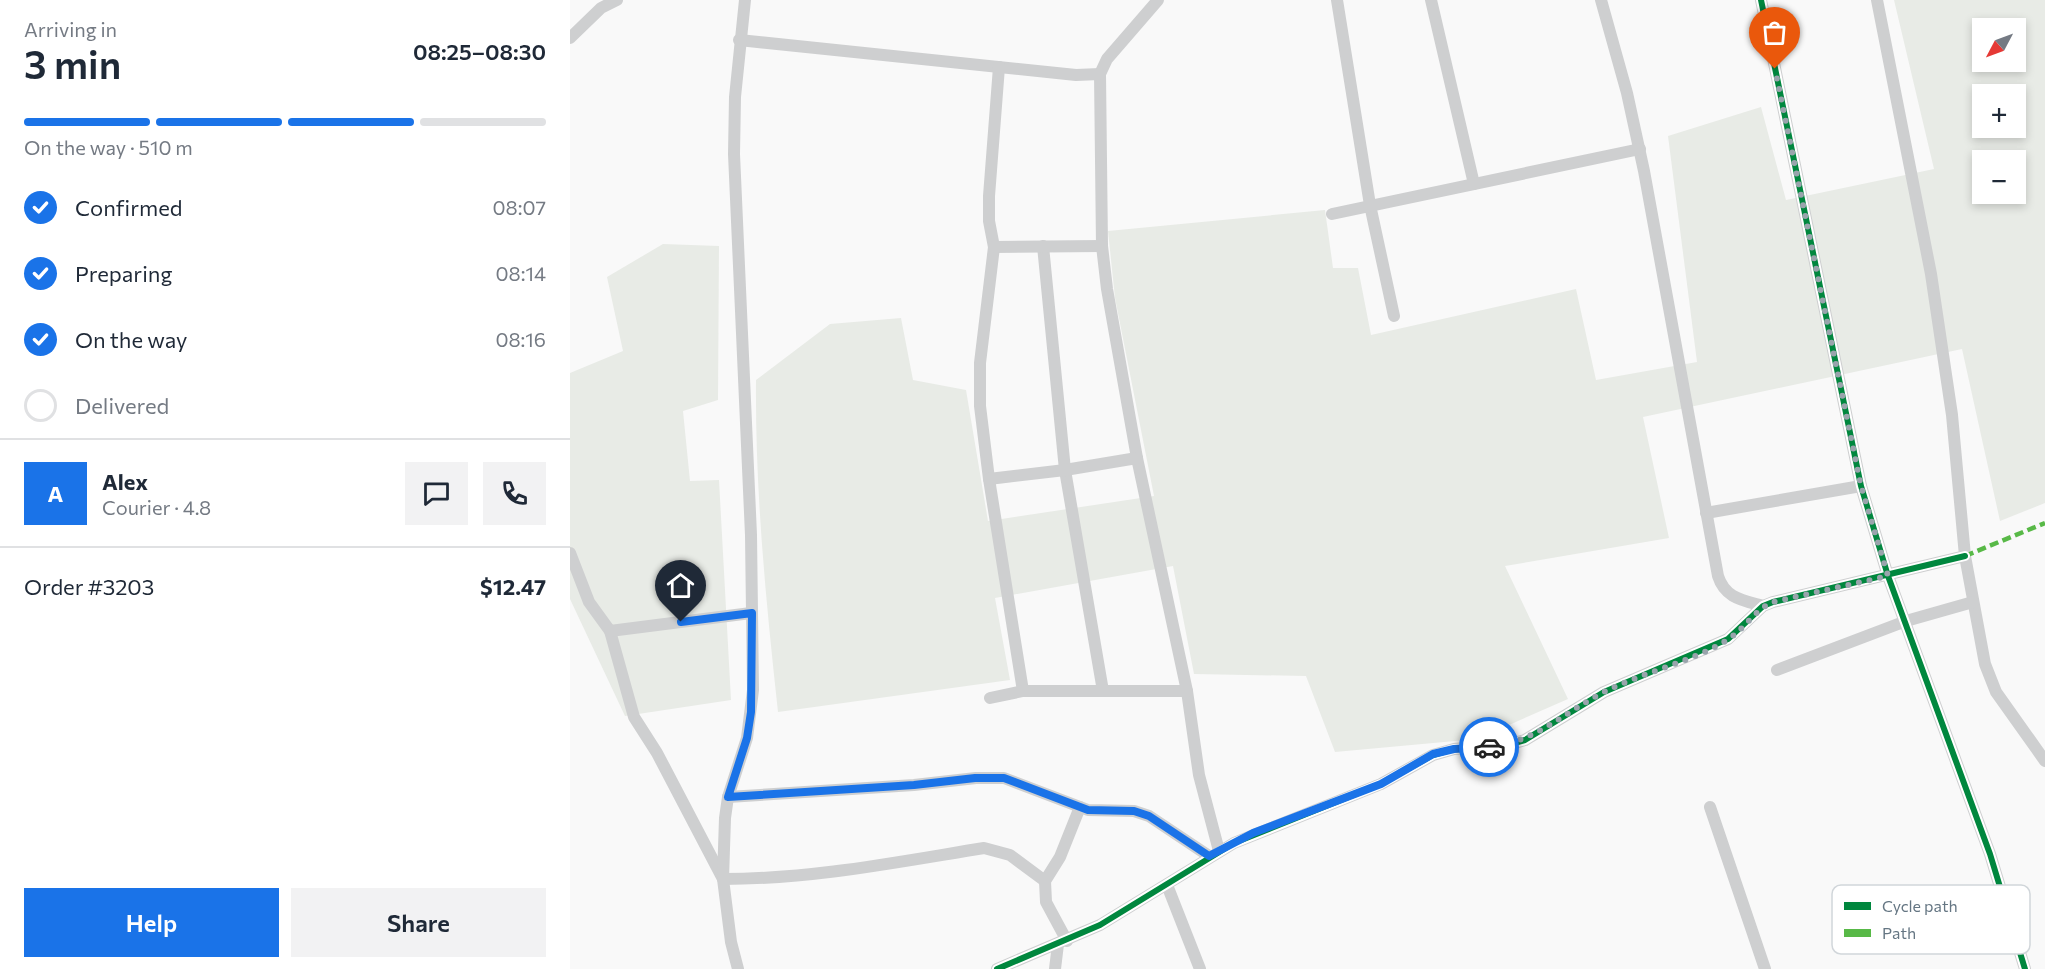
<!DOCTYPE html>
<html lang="en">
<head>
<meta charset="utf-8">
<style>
  body { margin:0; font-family:Commissioner,sans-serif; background:#f2f2f3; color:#1f2937; height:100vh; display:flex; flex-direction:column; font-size:22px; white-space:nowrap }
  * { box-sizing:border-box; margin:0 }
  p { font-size:20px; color:#747a83 }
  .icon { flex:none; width:33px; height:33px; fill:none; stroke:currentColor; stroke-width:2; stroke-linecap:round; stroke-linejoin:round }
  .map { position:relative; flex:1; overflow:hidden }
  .side { display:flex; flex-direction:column; background:#fff; width:570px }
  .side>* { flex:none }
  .needle { width:39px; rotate:229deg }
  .tools { position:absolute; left:1402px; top:18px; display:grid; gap:12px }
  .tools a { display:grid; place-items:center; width:54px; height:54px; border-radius:0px; background:#fff; box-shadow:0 3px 9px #0003; font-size:30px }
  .pin { position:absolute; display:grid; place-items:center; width:51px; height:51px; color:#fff; margin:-62px -26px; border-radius:50% 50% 50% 0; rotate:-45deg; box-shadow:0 0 6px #0007 }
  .pin .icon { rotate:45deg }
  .courier { position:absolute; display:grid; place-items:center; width:60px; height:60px; margin:-30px; border:4px solid #1a73e8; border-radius:50%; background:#fff; color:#222; box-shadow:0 2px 8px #0007 }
  .headline em { font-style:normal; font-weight:600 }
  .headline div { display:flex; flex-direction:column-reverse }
  .headline { display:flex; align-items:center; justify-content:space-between; height:102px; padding:0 24px }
  h1 { font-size:39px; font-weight:600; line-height:45px }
  .bar { display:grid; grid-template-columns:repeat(4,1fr); gap:9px 6px; align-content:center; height:72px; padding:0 24px }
  .bar i { height:8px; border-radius:4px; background:#e0e1e3 }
  .bar .current { background:#1a73e8 }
  .bar p { grid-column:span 4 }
  .line { display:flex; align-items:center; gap:15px; padding:0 24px; border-top:2px solid #e0e1e3 }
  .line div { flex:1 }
  .round { display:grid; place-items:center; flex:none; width:63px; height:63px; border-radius:0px; background:#f2f2f3 }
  ol { padding:0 24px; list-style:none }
  li { display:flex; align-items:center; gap:18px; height:66px }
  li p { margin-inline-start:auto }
  li .icon { padding:6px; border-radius:50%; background:#1a73e8; color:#fff; stroke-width:4 }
  li:last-child { color:#747a83 }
  li i { width:33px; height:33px; border:3px solid #e0e1e3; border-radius:50% }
  .cta { display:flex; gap:12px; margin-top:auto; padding:12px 24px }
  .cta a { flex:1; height:69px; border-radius:0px; background:#1a73e8; color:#fff; font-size:24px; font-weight:600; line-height:69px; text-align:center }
  .cta a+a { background:#f2f2f3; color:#1f2937 }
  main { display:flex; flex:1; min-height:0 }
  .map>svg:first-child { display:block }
  .green { fill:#e8ebe6; fill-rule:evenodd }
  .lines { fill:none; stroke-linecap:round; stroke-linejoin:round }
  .minor { stroke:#cecfd0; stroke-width:12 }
  .quiet { stroke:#58b947; stroke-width:4.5; stroke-dasharray:9 4.5; stroke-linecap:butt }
  .cycleway-casing { stroke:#fff; stroke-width:10 }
  .cycleway { stroke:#00873e; stroke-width:6 }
  .done { stroke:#99a4ac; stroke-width:6; stroke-dasharray:0 10.8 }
  .route { stroke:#1a73e8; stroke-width:8 }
  .key { fill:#fff; stroke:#d1d6da; stroke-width:1.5 }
  .key-label { font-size:16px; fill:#657683 }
</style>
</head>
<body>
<main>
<section class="side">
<div class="headline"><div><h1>3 min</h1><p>Arriving in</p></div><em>08:25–08:30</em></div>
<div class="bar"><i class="current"></i><i class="current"></i><i class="current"></i><i></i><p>On the way · 510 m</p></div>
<ol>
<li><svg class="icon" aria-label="check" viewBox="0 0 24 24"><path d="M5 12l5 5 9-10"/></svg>Confirmed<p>08:07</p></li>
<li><svg class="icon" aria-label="check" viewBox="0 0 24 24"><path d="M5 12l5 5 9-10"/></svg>Preparing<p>08:14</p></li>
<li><svg class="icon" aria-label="check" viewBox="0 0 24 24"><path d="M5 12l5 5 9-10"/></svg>On the way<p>08:16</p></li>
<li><i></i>Delivered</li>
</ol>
<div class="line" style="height:108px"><b class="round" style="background:#1a73e8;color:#fff">A</b><div><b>Alex</b><p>Courier · 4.8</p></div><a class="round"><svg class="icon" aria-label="chat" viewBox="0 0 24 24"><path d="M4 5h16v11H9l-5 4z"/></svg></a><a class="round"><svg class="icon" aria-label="phone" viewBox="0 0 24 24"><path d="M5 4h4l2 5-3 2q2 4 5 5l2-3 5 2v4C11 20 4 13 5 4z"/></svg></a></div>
<div class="line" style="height:78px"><div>Order #3203</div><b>$12.47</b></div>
<div class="cta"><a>Help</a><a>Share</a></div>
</section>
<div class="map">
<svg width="1475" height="969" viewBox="0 0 1475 969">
  <rect width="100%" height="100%" fill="#f9f9f9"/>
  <g class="green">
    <path d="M1324,0H1475V503L1430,521L1392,349L1073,417L1099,538L935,566L998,699L907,739L765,752L736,676L624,674L603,566L425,598L440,680L208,712C196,602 185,491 186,380L260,324L331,318L343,380L396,390L418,521L584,496L545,298L538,231L755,210L763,268H788L801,335L1006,289L1026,380L1127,362L1098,136L1191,107L1216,200L1364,169ZM1413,28H1446V62H1413ZM1413,94H1446V128H1413ZM1413,160H1446V194H1413Z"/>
    <polygon points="93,244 149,246 148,400 113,411 120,481 149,480 161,700 55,716 0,599 0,373 53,351 37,277"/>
  </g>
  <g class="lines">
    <g class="minor">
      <polyline points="588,0 537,59 530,74 532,246 537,289 567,458 617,691 629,775 649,851"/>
      <polyline points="767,0 800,205 824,316"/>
      <polyline points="861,0 904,184"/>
      <path d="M1031,0L1057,93L1074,171L1148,576C1155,598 1172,600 1193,606"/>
      <polyline points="1191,0 1291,486 1318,576 1420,854 1455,969"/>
      <polyline points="1307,0 1361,274 1382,415 1395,556 1415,664 1426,692 1475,761"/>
      <polyline points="0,38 31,8 47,0"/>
      <polyline points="169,40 506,75 530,74"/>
      <polyline points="429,67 419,196 419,221 424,247 410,363 410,406 419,479 453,691"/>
      <polyline points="762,214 1070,149"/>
      <polyline points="473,246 495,470 533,691"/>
      <polyline points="424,247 532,246"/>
      <polyline points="419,479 495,470 567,458"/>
      <polyline points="1136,513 1291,486"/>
      <path d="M0,553L19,602L40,631L64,717L87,753L153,879C242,879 327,862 414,848L440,855L475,881"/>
      <polyline points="40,631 181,613"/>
      <polyline points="1207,670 1336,621 1403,602"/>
      <polyline points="420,698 453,691 617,691"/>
      <polyline points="158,797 344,785 406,778 434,778 518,810 564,811 579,816 639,856"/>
      <polyline points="1140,807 1195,969"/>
      <polyline points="597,885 630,969"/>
      <polyline points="497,941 476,902 475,881 490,857 510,807"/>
      <polyline points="168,969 161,942 153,879 155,818 158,797 177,738 183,690 181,535 164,154 165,97 175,0"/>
      <polyline points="427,969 530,925 664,843 811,784 863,755 884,749 937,745 955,740 1034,692 1158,639 1193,606 1203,602 1395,556"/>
      <polyline points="485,969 488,944"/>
    </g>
    <polyline class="quiet" points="1395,556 1475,523"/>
    <defs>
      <g id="cycleway">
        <polyline points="1191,0 1291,486 1318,576 1420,854 1455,969"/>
        <polyline points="427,969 530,925 664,843 811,784 863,755 884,749 937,745 955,740 1034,692 1158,639 1193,606 1203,602 1395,556"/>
      </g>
    </defs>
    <use href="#cycleway" class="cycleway-casing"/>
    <use href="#cycleway" class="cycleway"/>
  </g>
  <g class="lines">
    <path class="done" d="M919,747C964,743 995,712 1034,692C1073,672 1120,663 1157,640C1175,629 1184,610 1203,602L1318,576L1291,486L1205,69"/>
    <polyline class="route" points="111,622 182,613 181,712 177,738 158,797 344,785 405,778 434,778 518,810 564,811 579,816 639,856 683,833 811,784 863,754 884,749 919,747"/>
  </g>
  <rect x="1262" y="885" width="198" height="69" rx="9" class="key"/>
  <rect x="1274" y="902" width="27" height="8" fill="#00873e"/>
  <rect x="1274" y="929" width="27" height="8" fill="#58b947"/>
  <g class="key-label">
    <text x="1312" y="912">Cycle path</text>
    <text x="1312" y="939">Path</text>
  </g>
</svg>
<div class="tools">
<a><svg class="needle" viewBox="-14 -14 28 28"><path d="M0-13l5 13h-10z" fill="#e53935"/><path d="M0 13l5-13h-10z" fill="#747a83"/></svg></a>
<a>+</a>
<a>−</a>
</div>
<div class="pin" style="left:1205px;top:69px;background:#ea580c"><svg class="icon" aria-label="bag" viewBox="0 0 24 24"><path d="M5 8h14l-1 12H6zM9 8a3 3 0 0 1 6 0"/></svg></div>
<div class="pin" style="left:111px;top:622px;background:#1f2937"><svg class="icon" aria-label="home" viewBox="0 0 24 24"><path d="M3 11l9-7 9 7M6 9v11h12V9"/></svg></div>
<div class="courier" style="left:919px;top:747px"><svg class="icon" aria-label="car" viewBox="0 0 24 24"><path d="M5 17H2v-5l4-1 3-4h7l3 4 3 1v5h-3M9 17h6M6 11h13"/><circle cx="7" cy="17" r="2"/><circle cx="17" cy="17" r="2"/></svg></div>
</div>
</main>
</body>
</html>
